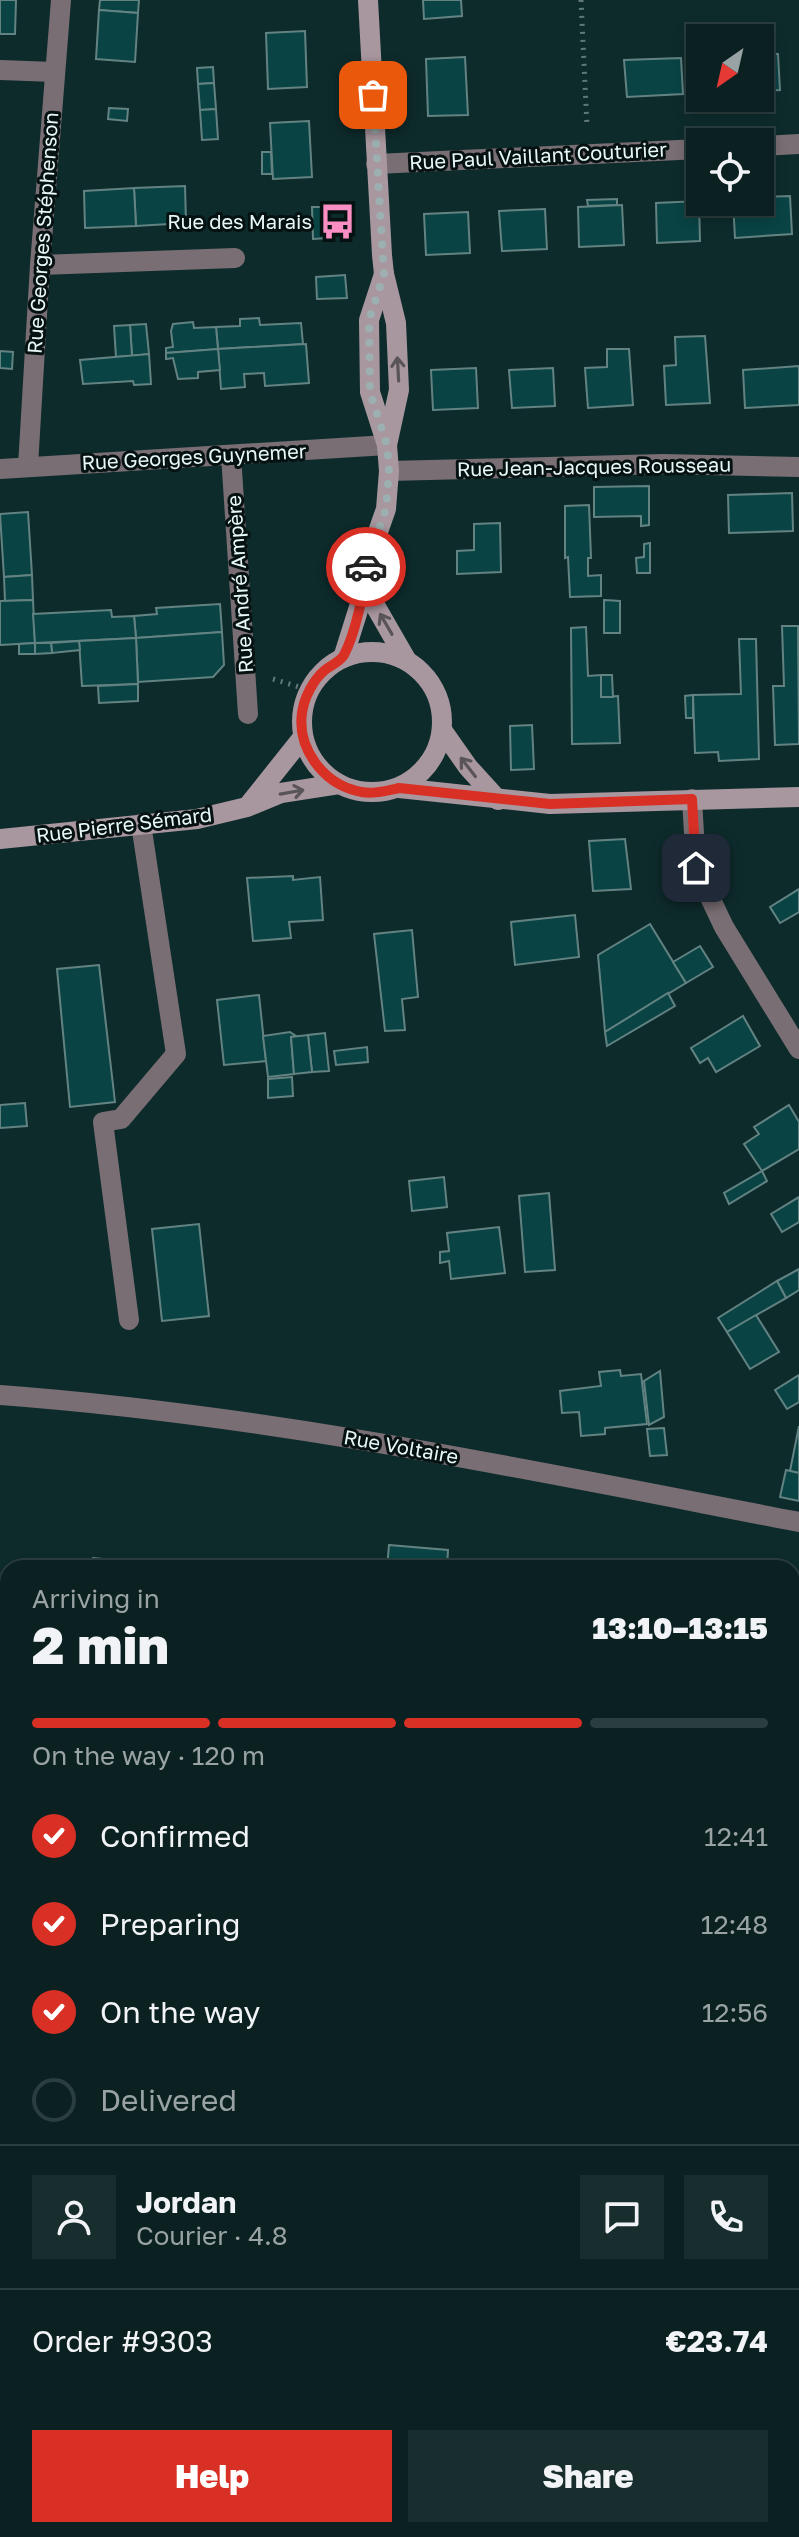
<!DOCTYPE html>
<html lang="en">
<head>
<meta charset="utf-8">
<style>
  body { margin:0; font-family:"Golos Text",sans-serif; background:#182d2e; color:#f1f3f6; height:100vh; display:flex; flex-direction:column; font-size:30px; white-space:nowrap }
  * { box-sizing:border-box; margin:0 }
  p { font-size:26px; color:#99a3a5 }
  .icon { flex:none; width:44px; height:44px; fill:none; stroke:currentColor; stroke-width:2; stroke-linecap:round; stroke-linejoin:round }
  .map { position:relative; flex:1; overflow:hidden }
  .drawer { position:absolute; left:0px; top:1560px; width:800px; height:978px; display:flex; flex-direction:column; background:#0a2021; border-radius:24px 24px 0 0; box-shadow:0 4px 12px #0003,0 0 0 2px #2a3e3f }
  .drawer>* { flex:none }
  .needle { width:52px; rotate:214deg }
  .tools { position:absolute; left:686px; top:24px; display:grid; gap:16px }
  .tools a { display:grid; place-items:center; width:88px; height:88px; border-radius:0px; background:#0a2021; box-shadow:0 4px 12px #0003,0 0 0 2px #2a3e3f; font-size:40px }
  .pin { position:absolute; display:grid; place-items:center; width:68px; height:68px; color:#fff; margin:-34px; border-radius:16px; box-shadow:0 4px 12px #0006 }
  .courier { position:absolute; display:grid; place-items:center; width:80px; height:80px; margin:-40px; border:6px solid #d93025; border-radius:50%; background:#fff; color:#222; box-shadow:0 2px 10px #0007 }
  .summary em { font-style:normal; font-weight:800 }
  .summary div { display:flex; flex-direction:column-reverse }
  .summary { display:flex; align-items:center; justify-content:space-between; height:136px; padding:0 32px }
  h1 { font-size:52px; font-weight:800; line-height:60px }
  .bar { display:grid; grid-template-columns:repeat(4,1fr); gap:12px 8px; align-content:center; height:96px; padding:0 32px }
  .bar i { height:10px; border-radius:6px; background:#2a3e3f }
  .bar .current { background:#d93025 }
  .bar p { grid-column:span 4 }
  .line { display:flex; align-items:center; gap:20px; padding:0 32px; border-top:2px solid #2a3e3f }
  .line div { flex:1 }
  .round { display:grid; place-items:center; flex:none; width:84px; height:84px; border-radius:0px; background:#182d2e }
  ol { padding:0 32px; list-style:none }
  li { display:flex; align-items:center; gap:24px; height:88px }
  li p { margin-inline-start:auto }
  li .icon { padding:8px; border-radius:50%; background:#d93025; color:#fff; stroke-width:4 }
  li:last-child { color:#99a3a5 }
  li i { width:44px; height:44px; border:4px solid #2a3e3f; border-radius:50% }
  .button { display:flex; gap:16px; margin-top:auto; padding:16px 32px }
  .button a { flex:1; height:92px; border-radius:0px; background:#d93025; color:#fff; font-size:32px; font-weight:800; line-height:92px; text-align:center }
  .button a+a { background:#182d2e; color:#f1f3f6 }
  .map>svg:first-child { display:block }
  .grass { fill:url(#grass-dots) }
  .forest { fill:url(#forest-firs) }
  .building { fill:#094344; stroke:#638282; stroke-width:2 }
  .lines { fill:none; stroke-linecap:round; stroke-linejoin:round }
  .path { stroke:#607879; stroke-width:5; stroke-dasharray:2 6; stroke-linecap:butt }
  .lane { stroke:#796e73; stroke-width:20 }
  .street { stroke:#796e73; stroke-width:20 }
  .secondary { stroke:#a9979f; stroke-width:20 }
  .rail-casing { stroke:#718888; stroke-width:9 }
  .rail { stroke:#061111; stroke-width:6; stroke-dasharray:18; stroke-linecap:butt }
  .oneway { stroke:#585458 }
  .done { stroke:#9cb0b1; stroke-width:8; stroke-dasharray:0 14.4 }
  .route { stroke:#d93025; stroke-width:10 }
  .labels { text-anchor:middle; stroke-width:6; stroke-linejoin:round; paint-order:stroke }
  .street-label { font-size:20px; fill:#e8f8f8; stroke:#061111 }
  .poi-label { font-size:20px; fill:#e8f8f8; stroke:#061111; text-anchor:end }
</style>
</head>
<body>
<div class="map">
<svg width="799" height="2537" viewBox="0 0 799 2537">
  <defs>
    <pattern id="grass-dots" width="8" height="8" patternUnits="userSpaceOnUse" patternTransform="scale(2)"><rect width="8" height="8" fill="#613249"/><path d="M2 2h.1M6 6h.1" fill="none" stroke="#785064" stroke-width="1.8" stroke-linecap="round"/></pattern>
    <pattern id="forest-firs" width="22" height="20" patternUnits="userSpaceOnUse" patternTransform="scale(2)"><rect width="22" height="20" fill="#743856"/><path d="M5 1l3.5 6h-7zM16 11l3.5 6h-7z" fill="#88566f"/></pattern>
  </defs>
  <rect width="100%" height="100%" fill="#0e2b2c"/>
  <polygon class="grass" points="792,1790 799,1790 799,1918 792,1919"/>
  <polygon class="forest" points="792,2135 799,2135 799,2530 724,2537 0,2537 0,2235 8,2234 8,2530 792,2530"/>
  <g class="building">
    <polygon points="0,0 16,0 15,34 0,34"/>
    <polygon points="100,0 139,0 138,13 99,10"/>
    <polygon points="423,0 461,0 462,16 424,19"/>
    <polygon points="99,10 138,13 135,62 96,59"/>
    <polygon points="305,31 307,87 268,89 266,33"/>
    <polygon points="760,39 762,39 763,54 778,54 780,90 760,91"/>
    <polygon points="465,57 468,115 428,116 426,59"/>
    <polygon points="681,58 683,94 627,97 624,60"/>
    <polygon points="213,67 214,83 198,84 197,68"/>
    <polygon points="214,83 216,109 200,110 198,84"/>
    <polygon points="109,108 128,109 127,121 108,119"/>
    <polygon points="216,109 218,139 202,140 200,110"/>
    <polygon points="309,121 312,177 273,179 270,123"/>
    <polygon points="262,152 271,152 272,174 262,174"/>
    <polygon points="185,186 186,223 136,226 134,188"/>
    <polygon points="134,188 136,226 85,228 84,191"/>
    <polygon points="790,196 792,234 735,238 733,202 760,202 760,197"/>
    <polygon points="617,199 617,205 588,206 587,200"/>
    <polygon points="699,201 700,241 657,243 656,203"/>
    <polygon points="622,205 624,245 579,247 578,207"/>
    <polygon points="312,207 328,207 329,238 313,239"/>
    <polygon points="545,209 547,249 502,251 499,211"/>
    <polygon points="468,212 470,253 426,255 424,214"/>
    <polygon points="345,275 347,298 317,299 316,277"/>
    <polygon points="259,318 260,325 301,323 303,344 218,349 216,327 240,326 240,319"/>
    <polygon points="193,322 194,328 216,327 218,349 166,353 166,348 173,347 171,331 173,324"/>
    <polygon points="146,324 149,354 132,356 130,325"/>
    <polygon points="130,325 132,356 116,357 114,326"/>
    <polygon points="705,336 710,403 666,405 664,366 676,365 675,337"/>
    <polygon points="306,344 309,383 265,386 264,373 244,374 245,387 221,389 218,349"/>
    <polygon points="218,349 220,370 198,372 198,378 178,379 173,358 166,359 166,353"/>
    <polygon points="607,349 629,349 633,405 588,408 585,368 607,367"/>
    <polygon points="0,351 13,352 12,369 0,368"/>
    <polygon points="149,354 151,384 134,385 133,381 83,384 80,360"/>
    <polygon points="799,366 799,405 745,408 743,370"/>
    <polygon points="476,368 478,408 433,410 431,370"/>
    <polygon points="553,368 555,406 512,408 509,370"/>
    <polygon points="649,486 649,525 641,526 641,516 594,517 594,487"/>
    <polygon points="792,493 793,531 729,533 728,495"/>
    <polygon points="589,505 591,558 588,558 588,576 601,575 601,596 570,597 568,557 565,558 565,506"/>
    <polygon points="28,512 32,575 4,577 0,514"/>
    <polygon points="500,523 501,572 457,574 457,551 474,550 474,524"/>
    <polygon points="650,543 650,573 637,573 636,558 644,557 644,544"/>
    <polygon points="32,575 33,600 5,601 4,577"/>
    <polygon points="33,600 35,643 0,645 0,601"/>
    <polygon points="604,600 620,601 620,633 604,633"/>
    <polygon points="220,604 222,632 136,638 134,616 157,614 156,608"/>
    <polygon points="111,610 112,617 134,616 136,638 35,643 33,614"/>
    <polygon points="782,626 798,626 799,744 775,745 773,686 784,686"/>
    <polygon points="586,627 588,676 601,675 601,697 618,696 620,743 572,744 571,628"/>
    <polygon points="222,632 224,665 213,677 138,682 136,638"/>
    <polygon points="136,638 138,684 82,686 79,641"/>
    <polygon points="739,639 756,639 759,759 719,761 718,752 695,753 693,695 741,694"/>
    <polygon points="79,641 80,650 52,653 51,643"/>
    <polygon points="35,643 51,643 52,653 35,654"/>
    <polygon points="35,643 35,654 19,654 19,644"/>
    <polygon points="601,675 612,675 613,697 601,697"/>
    <polygon points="138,684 138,701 99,703 98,686"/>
    <polygon points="693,695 693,718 686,718 685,696"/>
    <polygon points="532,725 534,769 511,770 510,726"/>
    <polygon points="625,839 631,889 593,891 589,841"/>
    <polygon points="293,876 293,880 320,877 323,920 289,922 291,938 253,941 247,878"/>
    <polygon points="799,889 799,912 780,923 770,907"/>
    <polygon points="575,915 579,957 515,965 511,922"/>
    <polygon points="650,924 686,983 605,1032 598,955"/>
    <polygon points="412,930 418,997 402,999 405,1030 385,1031 374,934"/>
    <polygon points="700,946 713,967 686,983 673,962"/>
    <polygon points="99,965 115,1102 70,1107 57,969"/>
    <polygon points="668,993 675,1006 607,1046 605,1032"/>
    <polygon points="259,995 266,1061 224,1065 217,1000"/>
    <polygon points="743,1016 760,1046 716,1072 708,1058 700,1063 691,1048"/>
    <polygon points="290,1032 296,1036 291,1037 294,1074 268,1077 263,1036"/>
    <polygon points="325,1033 329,1071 312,1072 308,1035"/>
    <polygon points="308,1035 312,1072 294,1074 291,1037"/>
    <polygon points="367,1047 368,1062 336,1065 334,1051"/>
    <polygon points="292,1077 293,1096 268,1098 268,1079"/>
    <polygon points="25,1103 27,1126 0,1128 0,1105"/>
    <polygon points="789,1105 799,1122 799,1149 762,1171 744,1144 759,1134 754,1127"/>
    <polygon points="762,1171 767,1181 729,1204 724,1193"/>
    <polygon points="444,1177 447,1207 412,1211 409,1181"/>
    <polygon points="549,1193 555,1270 525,1272 519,1196"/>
    <polygon points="799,1197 799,1222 782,1232 771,1214"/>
    <polygon points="199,1224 209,1316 162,1321 152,1229"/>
    <polygon points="499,1227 505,1273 451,1279 449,1261 440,1263 440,1252 449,1251 447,1233"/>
    <polygon points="799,1269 799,1290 786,1298 777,1281"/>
    <polygon points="777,1281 786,1298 727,1332 718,1318"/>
    <polygon points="756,1315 779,1352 750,1369 727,1332"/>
    <polygon points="620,1370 621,1376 641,1374 647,1424 605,1428 605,1434 581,1436 579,1412 562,1413 560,1391 601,1386 599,1372"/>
    <polygon points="660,1371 664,1417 649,1425 644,1381"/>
    <polygon points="799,1375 799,1402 787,1409 775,1390"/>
    <polygon points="799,1426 799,1473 790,1471"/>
    <polygon points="664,1428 667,1455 650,1456 647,1429"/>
    <polygon points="786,1470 799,1473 799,1501 780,1497"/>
    <polygon points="389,1545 448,1550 447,1568 387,1568"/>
    <polygon points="93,1558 112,1560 111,1568 92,1568"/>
    <polygon points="797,1636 799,1636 799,1684 792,1683"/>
  </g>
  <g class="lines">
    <g class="path">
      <polyline points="581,0 587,126"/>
      <polyline points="273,679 309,690"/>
    </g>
    <polyline class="lane" points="129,1320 103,1122 121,1119 176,1054 141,824"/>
    <g class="street">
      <polyline points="0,70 55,72"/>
      <polyline points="760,146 799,144"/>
      <polyline points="376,164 700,149"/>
      <polyline points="40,265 235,258"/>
      <polyline points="231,455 248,714"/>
      <polyline points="28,466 40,265 61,0"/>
      <polyline points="0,469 387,445"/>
      <polyline points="389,471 663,464 799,467"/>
      <polyline points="692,799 696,868 724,927 799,1049"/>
      <path d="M0,1395C270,1415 534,1471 799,1522"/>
    </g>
    <g class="secondary">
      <polyline points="368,0 382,255 384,274 396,323 399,390 387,445"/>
      <polyline points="365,588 407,661"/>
      <circle cx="372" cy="722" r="70"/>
      <polyline points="343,658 365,588 366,566 386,509 389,471 387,445 370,392 369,320 384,274"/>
      <polyline points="442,730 468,767 498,800"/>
      <polyline points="399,788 550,804 799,797"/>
      <polyline points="248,806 303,737"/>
      <polyline points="0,839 197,819 247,807 281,793 339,784"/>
    </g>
    <defs>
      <g id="rail">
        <polyline points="792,1976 799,1975"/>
        <polyline points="792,1997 799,1996"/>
        <polyline points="0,2054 8,2054"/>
        <polyline points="0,2076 8,2075"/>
        <polyline points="792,2109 799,2108"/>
        <polyline points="0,2193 8,2192"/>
      </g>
    </defs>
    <use href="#rail" class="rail-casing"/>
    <use href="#rail" class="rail"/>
  </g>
  <defs><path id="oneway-shaft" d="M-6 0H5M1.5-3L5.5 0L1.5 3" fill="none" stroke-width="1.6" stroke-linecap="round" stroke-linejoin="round" transform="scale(2)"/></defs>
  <g class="oneway">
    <use href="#oneway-shaft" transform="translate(398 369) rotate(-93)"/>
    <use href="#oneway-shaft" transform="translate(386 624) rotate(-120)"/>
    <use href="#oneway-shaft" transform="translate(468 767) rotate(-128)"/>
    <use href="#oneway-shaft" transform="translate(292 792) rotate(-10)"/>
  </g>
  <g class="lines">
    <polyline class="done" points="366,567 386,509 389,471 387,445 370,392 369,320 384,274 373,95"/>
    <path class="route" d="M366,567C365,590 355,634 344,655C340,662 331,665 325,670C313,680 304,698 302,713C297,748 323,783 357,791C371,795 385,791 399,788L550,804L692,799L696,868"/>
  </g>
  <defs>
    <symbol id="bus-bare" viewBox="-9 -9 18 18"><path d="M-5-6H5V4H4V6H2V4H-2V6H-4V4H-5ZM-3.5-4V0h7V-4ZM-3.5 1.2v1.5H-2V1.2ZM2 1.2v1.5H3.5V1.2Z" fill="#fb8fc4" stroke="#061111" stroke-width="2.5" paint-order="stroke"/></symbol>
  </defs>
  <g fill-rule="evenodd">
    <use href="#bus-bare" x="312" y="196" width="51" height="51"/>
  </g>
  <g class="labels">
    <g class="street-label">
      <text transform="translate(538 156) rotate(-3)" y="7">Rue Paul Vaillant Couturier</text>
      <text transform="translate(43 233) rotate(-86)" y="7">Rue Georges Stéphenson</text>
      <text transform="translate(194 457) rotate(-3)" y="7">Rue Georges Guynemer</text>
      <text transform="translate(594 467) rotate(-1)" y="7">Rue Jean-Jacques Rousseau</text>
      <text transform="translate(240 584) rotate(-94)" y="7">Rue André Ampère</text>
      <text transform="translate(124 825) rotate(-7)" y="7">Rue Pierre Sémard</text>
      <text transform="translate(401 1447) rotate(10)" y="7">Rue Voltaire</text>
    </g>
    <g class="poi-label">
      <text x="312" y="229">Rue des Marais</text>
    </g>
  </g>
</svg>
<div class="tools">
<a><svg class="needle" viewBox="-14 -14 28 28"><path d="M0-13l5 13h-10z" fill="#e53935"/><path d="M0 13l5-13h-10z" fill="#99a3a5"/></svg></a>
<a><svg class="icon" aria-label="locate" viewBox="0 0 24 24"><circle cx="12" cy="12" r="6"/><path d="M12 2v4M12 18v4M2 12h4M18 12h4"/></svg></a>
</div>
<div class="pin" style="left:373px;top:95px;background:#ea580c"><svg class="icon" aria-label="bag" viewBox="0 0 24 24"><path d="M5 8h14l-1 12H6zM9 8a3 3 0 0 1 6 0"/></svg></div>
<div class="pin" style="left:696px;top:868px;background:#1f2937"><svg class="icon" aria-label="home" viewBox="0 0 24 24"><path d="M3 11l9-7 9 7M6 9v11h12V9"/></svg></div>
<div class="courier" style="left:366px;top:567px"><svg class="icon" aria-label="car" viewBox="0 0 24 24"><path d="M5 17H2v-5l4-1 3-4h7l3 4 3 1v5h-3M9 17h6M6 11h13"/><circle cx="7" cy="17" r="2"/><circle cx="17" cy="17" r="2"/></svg></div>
<section class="drawer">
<div class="summary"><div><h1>2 min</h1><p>Arriving in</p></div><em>13:10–13:15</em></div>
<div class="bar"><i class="current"></i><i class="current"></i><i class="current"></i><i></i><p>On the way · 120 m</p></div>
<ol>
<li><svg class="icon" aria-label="check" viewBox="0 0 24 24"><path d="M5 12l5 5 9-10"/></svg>Confirmed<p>12:41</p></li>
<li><svg class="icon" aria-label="check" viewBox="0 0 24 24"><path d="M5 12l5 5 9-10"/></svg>Preparing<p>12:48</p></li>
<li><svg class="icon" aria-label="check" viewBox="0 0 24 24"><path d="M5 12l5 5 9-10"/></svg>On the way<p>12:56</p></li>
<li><i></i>Delivered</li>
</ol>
<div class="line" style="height:144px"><a class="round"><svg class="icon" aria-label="person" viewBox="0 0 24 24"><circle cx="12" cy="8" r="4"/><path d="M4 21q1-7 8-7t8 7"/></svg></a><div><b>Jordan</b><p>Courier · 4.8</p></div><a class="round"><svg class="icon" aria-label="chat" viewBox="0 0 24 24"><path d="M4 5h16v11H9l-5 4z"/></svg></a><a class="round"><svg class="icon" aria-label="phone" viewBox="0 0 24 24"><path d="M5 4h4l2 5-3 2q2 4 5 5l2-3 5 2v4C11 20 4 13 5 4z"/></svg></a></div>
<div class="line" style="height:104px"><div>Order #9303</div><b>€23.74</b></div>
<div class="button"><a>Help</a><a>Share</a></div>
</section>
</div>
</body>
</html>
